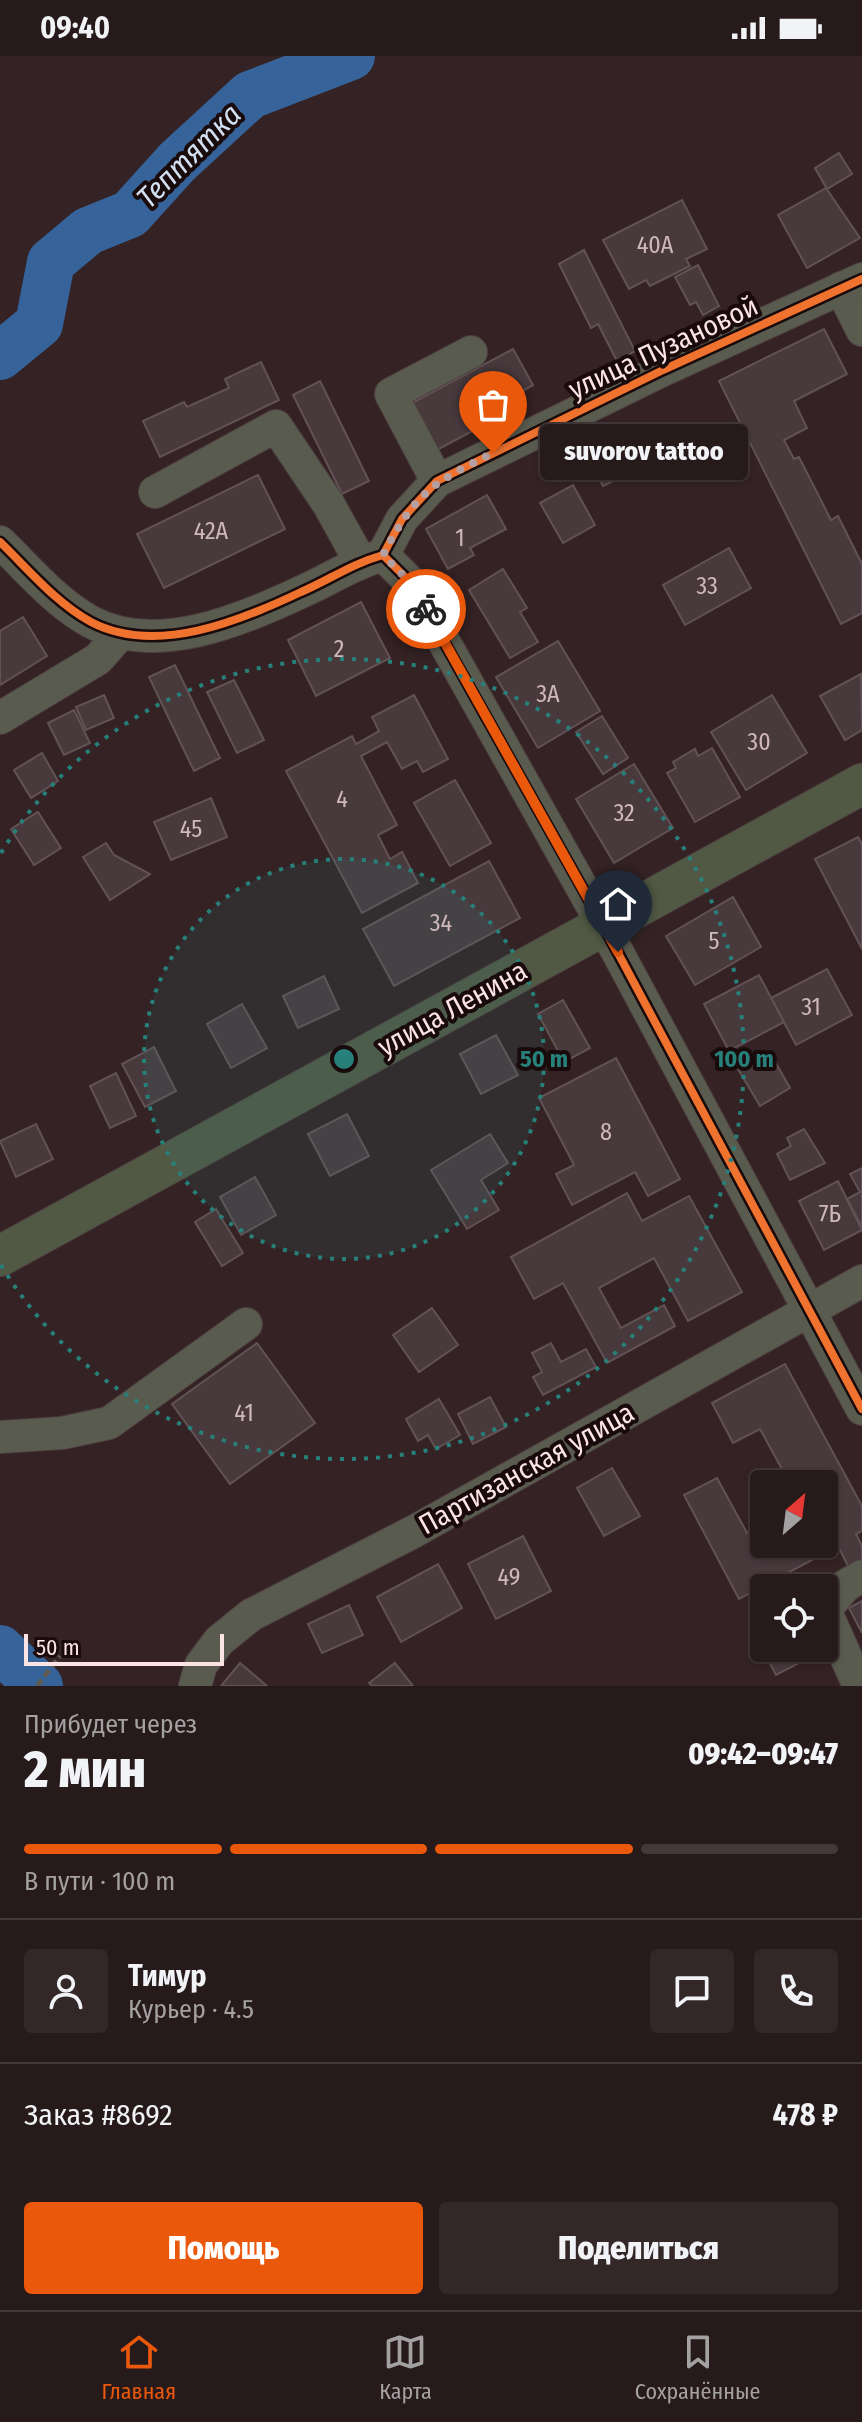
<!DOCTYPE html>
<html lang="ru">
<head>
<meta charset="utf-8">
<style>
  body { margin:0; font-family:"Fira Sans Condensed",sans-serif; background:#332728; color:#f1f3f6; height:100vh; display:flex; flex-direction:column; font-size:30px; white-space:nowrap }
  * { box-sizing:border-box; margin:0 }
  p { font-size:26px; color:#a4a1a3 }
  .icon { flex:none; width:44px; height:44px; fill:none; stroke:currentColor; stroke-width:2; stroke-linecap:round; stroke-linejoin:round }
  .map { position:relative; height:1630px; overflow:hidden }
  .drawer { display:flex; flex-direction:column; background:#271a1b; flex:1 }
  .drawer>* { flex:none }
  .needle { width:52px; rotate:28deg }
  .tools { position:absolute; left:750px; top:1414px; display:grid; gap:16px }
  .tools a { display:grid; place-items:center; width:88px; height:88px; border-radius:8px; background:#271a1b; box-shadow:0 2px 6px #0004,0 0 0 2px #43383a; font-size:40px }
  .scale { position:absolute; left:24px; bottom:20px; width:200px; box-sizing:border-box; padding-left:8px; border:4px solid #fce3e4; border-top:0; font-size:22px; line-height:28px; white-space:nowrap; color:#fce3e4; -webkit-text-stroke:6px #190a0c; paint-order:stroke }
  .pin { position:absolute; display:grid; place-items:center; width:68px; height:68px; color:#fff; margin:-82px -34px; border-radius:50% 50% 50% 0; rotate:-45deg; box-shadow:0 0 8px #0007 }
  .pin .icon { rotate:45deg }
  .courier { position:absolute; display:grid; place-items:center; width:80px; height:80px; margin:-40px; border:6px solid #ea580c; border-radius:50%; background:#fff; color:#222; box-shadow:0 2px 10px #0007 }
  .bubble { position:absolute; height:56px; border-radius:8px; background:#271a1b; box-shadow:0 2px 6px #0004,0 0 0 2px #43383a; font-size:26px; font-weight:800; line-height:56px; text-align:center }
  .overview em { font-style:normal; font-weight:800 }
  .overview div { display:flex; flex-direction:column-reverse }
  .overview { display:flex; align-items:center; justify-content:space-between; height:136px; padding:0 24px }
  h1 { font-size:52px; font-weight:800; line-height:60px }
  .bar { display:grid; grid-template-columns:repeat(4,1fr); gap:12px 8px; align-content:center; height:96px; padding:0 24px }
  .bar i { height:10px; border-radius:6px; background:#43383a }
  .bar .selected { background:#ea580c }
  .bar p { grid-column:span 4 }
  .line { display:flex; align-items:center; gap:20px; padding:0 24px; border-top:2px solid #43383a }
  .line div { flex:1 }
  .round { display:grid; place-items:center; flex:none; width:84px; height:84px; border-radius:8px; background:#332728 }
  .cta { display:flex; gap:16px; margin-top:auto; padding:16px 24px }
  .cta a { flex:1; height:92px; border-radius:8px; background:#ea580c; color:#fff; font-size:32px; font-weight:800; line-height:92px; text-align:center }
  .cta a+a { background:#332728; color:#f1f3f6 }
  .status { display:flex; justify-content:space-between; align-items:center; height:56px; padding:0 40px; background:#271a1b; direction:ltr }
  .status svg { height:22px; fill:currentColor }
  .tab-bar { display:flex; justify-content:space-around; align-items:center; height:112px; border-top:2px solid #43383a; background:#271a1b; font-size:22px; color:#a4a1a3 }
  .tab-bar a { display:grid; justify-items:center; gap:4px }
  .tab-bar .selected { color:#ea580c }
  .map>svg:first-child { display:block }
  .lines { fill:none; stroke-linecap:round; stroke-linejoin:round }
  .river { stroke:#36649a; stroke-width:48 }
  .building { fill:#48393d; stroke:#615256; stroke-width:2 }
  .minor-casing { stroke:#4e3f40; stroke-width:34 }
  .major-casing { stroke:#4e3f40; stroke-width:42 }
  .path { stroke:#5c5b53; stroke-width:5; stroke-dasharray:8 4; stroke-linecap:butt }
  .minor { stroke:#595b4f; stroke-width:32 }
  .major { stroke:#515945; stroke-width:40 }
  .cycleway-casing { stroke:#190a0c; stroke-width:13 }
  .cycleway { stroke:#ef722f; stroke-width:8 }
  .done { stroke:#b69fa1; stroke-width:8; stroke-dasharray:0 14.4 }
  .route { stroke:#ea580c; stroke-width:10 }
  .ring { fill:none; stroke:#27817a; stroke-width:4; stroke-dasharray:4 8 }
  .labels { text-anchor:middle; stroke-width:8; stroke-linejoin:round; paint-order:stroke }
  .number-label { font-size:24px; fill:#cfb8ba }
  .street-label { font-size:28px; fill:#fce3e4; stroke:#190a0c }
  .water-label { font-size:30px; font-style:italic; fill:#d2e0f1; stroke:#190a0c }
  .centre { fill:#27817a; stroke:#190a0c; stroke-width:4 }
  .ring-label { font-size:24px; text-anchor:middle; font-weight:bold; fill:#27817a; stroke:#190a0c; stroke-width:8; stroke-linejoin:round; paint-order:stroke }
</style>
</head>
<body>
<div class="status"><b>09:40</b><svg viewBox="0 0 49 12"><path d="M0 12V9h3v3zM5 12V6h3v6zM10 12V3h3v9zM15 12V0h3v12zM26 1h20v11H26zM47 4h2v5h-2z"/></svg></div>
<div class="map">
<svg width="862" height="1630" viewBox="0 0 862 1630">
  <rect width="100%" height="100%" fill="#342224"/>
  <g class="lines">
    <g class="river">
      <polyline points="0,300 39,268 51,206 88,175 130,158 177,106 250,39 351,0"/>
      <polyline points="0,1593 39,1630"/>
    </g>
  </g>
  <g class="building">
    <polygon points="839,97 852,118 827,133 815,112"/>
    <polygon points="826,132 860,182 807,212 778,159"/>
    <polygon points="682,144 707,193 686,203 690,210 650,230 646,224 629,233 603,184"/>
    <polygon points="584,194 635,295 617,305 598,268 591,272 559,208"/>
    <polygon points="698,209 719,250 703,259 696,246 690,249 675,221"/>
    <polygon points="824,273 847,318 794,345 807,372 784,384 794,403 799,401 831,464 838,460 862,508 862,557 841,568 719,325"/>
    <polygon points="513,293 533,329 503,346 508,356 437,394 412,347"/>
    <polygon points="261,306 279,344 160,401 143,365 184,346 187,351 229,332 225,323"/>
    <polygon points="320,325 369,425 342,438 293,339"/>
    <polygon points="617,372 638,413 603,430 582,389"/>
    <polygon points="258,419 285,473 164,532 137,478"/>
    <polygon points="573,429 595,469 563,487 540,447"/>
    <polygon points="487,439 506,473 470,492 474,499 448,513 426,473"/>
    <polygon points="729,492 751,532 685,569 663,529"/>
    <polygon points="503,513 527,552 520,556 538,586 510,602 469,534"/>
    <polygon points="361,546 390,602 316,640 288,584"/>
    <polygon points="23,561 47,600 0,629 0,575"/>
    <polygon points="558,585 600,655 538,692 496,621"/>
    <polygon points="175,609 220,702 194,715 149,621"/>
    <polygon points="861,618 862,674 845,684 820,640"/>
    <polygon points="234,624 264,684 237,697 207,636"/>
    <polygon points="104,639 114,662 86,674 76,651"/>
    <polygon points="414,639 448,703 423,716 417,705 402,713 387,686 361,700 397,769 378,779 390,803 402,796 418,827 362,857 286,715 352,680 356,688 379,675 372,661"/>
    <polygon points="772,639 807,697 746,734 711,676"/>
    <polygon points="74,654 90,687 64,699 48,667"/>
    <polygon points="602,660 628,702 603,718 576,676"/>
    <polygon points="712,692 740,741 695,766 667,717 676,712 673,706 695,693 698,700"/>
    <polygon points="42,697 58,725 31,742 14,714"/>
    <polygon points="634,708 673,772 614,807 576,743"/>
    <polygon points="455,724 491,787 450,810 414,747"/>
    <polygon points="211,742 227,781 171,804 154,766"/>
    <polygon points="38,756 61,792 34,809 11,773"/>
    <polygon points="858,781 862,788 862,893 815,803"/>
    <polygon points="106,787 114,799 150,818 110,844 83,801"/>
    <polygon points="489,805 520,862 394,930 363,873"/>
    <polygon points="733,841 761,891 695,929 666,880"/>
    <polygon points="827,913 852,959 796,989 771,942"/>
    <polygon points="759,919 784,966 729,995 704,948"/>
    <polygon points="324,920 339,953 298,972 283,940"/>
    <polygon points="563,944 590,992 564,1006 538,958"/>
    <polygon points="242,948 267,992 231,1012 207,968"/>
    <polygon points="496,979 518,1019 481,1038 460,998"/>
    <polygon points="154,991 176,1035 145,1051 122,1008"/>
    <polygon points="769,995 790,1032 760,1050 738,1013"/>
    <polygon points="616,1002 680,1123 648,1140 635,1116 572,1149 556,1118 574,1109 539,1042"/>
    <polygon points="116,1017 136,1060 110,1072 90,1030"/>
    <polygon points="347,1058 369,1100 330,1120 308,1078"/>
    <polygon points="36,1068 53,1103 16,1121 0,1085"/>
    <polygon points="804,1073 825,1107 790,1124 777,1098 791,1090 787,1082"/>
    <polygon points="490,1078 508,1107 481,1124 499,1154 467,1173 431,1114"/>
    <polygon points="862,1112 862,1171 847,1143 860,1136 850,1118"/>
    <polygon points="255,1121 276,1159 241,1179 220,1141"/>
    <polygon points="838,1125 862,1174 824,1194 799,1145"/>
    <polygon points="627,1137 642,1165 689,1140 742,1236 688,1265 654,1202 599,1232 621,1272 664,1249 675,1270 607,1307 563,1227 534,1243 511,1201"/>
    <polygon points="216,1153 243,1197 222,1210 195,1166"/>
    <polygon points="432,1252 458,1289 419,1316 393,1279"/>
    <polygon points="257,1287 315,1367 230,1428 172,1348"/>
    <polygon points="551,1287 561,1306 586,1293 596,1311 543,1339 533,1321 542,1316 532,1297"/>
    <polygon points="785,1308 862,1450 862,1475 856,1478 862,1490 862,1507 850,1514 838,1490 739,1543 684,1439 717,1422 747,1477 764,1468 764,1488 824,1488 824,1428 790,1428 760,1373 733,1387 712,1347"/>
    <polygon points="490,1341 506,1371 473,1388 458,1358"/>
    <polygon points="439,1343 460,1379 436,1393 428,1379 418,1385 406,1363"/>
    <polygon points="612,1412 640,1460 604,1480 577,1432"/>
    <polygon points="523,1480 551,1535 496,1563 468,1508"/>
    <polygon points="438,1508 462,1552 401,1586 377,1541"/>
    <polygon points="862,1545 862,1577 849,1552"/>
    <polygon points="349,1549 363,1579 322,1597 308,1568"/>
    <polygon points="764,1567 764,1592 818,1592 820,1596 776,1619 752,1573"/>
    <polygon points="240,1607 267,1630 221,1630"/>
    <polygon points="395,1607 413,1630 372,1630 369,1627"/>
  </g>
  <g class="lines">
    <defs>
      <g id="minor">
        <polyline points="841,232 862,274"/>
        <polyline points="437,425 391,338 471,296"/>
        <polyline points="155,436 276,370 329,449 360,505"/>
        <path d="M0,486C28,513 56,547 91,566C156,600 240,565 301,536C331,523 351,508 383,499L402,463L437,425L663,314L862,223"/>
        <polyline points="383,499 411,527 603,869 862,1353"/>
        <polyline points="0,662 98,603 120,578"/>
        <polyline points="0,1381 62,1377 109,1367 246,1268"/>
        <polyline points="195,1630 201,1609 219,1585 251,1559 413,1476 862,1225"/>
        <polyline points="859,1630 825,1554 845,1530 862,1520"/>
      </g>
      <polyline id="major" points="0,1200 862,728"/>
    </defs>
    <use href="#minor" class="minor-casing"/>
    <use href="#major" class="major-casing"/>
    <polyline class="path" points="37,1630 60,1600"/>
    <use href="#minor" class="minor"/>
    <use href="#major" class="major"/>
    <defs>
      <g id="cycleway">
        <path d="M0,486C28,513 56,547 91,566C156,600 240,565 301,536C331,523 351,508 383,499L402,463L437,425L663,314L862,223"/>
        <polyline points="383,499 411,527 603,869 862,1353"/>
      </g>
    </defs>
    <use href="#cycleway" class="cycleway-casing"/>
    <use href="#cycleway" class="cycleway"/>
  </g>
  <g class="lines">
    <path class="done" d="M426,553L411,527L383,499C415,437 432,427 493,397"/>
    <polyline class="route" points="426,553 618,896"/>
  </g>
  <circle cx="344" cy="1003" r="200" fill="#27817a" fill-opacity=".12"/>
  <g class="ring">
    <circle cx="344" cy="1003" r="200"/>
    <path d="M1 797A400 400 0 1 1 1 1209"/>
  </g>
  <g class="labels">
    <g class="number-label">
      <text x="655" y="197">40А</text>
      <text x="211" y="483">42А</text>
      <text x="460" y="490">1</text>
      <text x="707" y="538">33</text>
      <text x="339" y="601">2</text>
      <text x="548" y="646">3А</text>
      <text x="759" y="694">30</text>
      <text x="342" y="751">4</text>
      <text x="624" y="765">32</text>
      <text x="191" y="781">45</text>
      <text x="441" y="875">34</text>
      <text x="714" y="893">5</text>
      <text x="811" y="959">31</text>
      <text x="606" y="1084">8</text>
      <text x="830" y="1166">7Б</text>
      <text x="244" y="1365">41</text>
      <text x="509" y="1529">49</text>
    </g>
    <g class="street-label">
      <text transform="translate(663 291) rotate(-25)" y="10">улица Пузановой</text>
      <text transform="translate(452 952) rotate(-29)" y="10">улица Ленина</text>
      <text transform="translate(526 1412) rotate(-29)" y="10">Партизанская улица</text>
    </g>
    <g class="water-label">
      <text transform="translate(189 100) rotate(-45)" y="10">Тептятка</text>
    </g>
  </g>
  <circle cx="344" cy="1003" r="12" class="centre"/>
  <g class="ring-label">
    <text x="544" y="1011">50 m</text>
    <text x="744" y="1011">100 m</text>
  </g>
</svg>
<div class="tools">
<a><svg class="needle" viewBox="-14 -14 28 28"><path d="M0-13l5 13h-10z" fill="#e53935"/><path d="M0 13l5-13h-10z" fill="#a4a1a3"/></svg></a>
<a><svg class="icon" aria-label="locate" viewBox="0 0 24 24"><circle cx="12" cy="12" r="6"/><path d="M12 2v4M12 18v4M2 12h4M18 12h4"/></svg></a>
</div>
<div class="scale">50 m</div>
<div class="pin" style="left:493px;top:397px;background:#ea580c"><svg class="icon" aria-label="bag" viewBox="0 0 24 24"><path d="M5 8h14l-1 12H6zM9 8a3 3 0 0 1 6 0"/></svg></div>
<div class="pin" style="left:618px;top:896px;background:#1f2937"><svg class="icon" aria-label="home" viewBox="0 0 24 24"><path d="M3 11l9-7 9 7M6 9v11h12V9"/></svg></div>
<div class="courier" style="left:426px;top:553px"><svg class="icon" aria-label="bike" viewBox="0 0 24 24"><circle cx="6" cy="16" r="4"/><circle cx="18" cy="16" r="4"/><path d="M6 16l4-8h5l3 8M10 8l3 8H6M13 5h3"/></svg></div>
<div class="bubble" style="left:540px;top:368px;width:208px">suvorov tattoo</div>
</div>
<section class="drawer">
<div class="overview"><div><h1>2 мин</h1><p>Прибудет через</p></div><em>09:42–09:47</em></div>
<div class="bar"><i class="selected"></i><i class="selected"></i><i class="selected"></i><i></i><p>В пути · 100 m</p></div>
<div class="line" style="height:144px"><a class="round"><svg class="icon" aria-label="person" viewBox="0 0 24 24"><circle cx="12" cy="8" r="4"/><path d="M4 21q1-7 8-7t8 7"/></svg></a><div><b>Тимур</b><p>Курьер · 4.5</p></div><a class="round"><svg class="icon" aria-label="chat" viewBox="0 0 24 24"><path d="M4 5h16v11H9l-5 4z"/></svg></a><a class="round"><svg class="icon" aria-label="phone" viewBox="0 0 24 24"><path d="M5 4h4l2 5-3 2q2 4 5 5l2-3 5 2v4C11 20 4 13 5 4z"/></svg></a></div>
<div class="line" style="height:104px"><div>Заказ #8692</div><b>478 ₽</b></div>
<div class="cta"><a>Помощь</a><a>Поделиться</a></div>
</section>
<nav class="tab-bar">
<a class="selected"><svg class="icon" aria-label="home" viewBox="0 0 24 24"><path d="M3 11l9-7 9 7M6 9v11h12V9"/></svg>Главная</a>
<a><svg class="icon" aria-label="map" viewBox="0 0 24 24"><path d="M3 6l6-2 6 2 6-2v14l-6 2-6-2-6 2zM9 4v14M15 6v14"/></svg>Карта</a>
<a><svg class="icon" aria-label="saved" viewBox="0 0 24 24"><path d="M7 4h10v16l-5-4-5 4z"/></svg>Сохранённые</a>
</nav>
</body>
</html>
